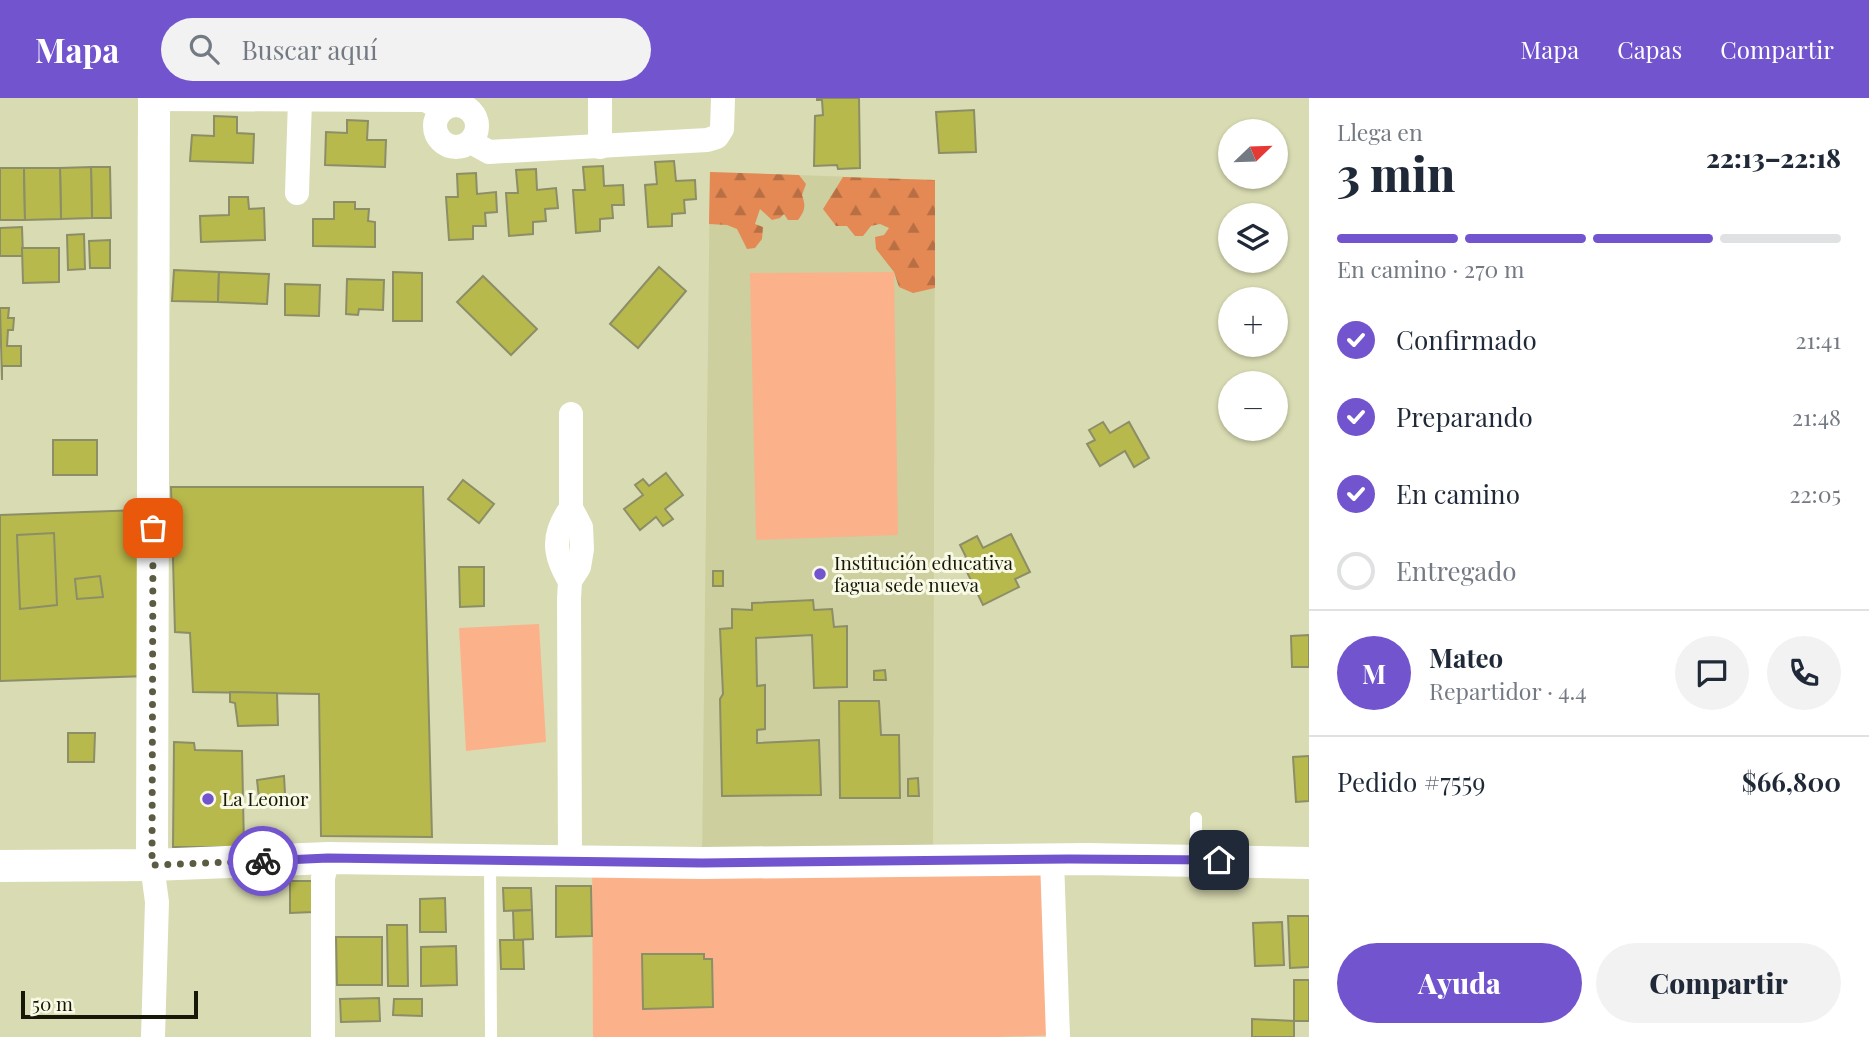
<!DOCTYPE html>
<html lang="es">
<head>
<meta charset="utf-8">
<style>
  body { margin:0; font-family:"Playfair Display",serif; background:#f2f2f3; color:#1f2937; height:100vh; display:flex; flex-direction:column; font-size:26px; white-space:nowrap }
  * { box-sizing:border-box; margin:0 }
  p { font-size:23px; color:#747a83 }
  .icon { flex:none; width:38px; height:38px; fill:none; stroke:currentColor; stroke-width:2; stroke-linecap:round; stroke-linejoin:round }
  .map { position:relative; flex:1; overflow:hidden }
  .drawer { display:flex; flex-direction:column; background:#fff; width:560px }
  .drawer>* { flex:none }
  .needle { width:46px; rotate:67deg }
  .controls { position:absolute; left:1218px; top:21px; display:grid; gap:14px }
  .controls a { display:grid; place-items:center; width:70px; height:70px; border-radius:50%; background:#fff; box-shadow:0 2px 5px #0004; font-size:35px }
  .scale { position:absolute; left:21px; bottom:18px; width:177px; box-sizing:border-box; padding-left:7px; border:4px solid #181809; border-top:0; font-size:19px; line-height:24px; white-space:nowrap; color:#181809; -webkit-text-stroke:5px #f9fae5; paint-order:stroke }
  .pin { position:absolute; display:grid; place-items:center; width:60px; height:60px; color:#fff; margin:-30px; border-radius:14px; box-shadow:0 4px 10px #0006 }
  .courier { position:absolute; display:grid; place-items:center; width:70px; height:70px; margin:-35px; border:5px solid #7154ce; border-radius:50%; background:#fff; color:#222; box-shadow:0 2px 9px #0007 }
  .overview em { font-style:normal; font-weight:800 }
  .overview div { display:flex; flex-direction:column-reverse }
  .overview { display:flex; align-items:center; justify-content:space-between; height:119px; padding:0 28px }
  h1 { font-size:46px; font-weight:800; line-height:52px }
  .bar { display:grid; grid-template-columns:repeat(4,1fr); gap:10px 7px; align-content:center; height:84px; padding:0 28px }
  .bar i { height:9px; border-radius:5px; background:#e0e1e3 }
  .bar .selected { background:#7154ce }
  .bar p { grid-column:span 4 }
  .line { display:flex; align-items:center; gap:18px; padding:0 28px; border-top:2px solid #e0e1e3 }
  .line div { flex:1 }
  .round { display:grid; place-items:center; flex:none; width:74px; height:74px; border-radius:37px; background:#f2f2f3 }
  ol { padding:0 28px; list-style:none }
  li { display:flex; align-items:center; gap:21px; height:77px }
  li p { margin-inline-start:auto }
  li .icon { padding:7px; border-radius:50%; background:#7154ce; color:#fff; stroke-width:4 }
  li:last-child { color:#747a83 }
  li i { width:38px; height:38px; border:4px solid #e0e1e3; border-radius:50% }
  .primary-button { display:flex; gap:14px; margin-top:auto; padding:14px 28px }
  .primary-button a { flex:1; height:80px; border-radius:42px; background:#7154ce; color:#fff; font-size:28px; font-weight:800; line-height:80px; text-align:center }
  .primary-button a+a { background:#f2f2f3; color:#1f2937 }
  header { display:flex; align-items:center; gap:42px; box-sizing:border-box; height:98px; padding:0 35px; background:#7154ce; color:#fff }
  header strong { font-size:33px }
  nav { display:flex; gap:38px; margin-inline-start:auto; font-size:24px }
  .search { width:490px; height:63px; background:#f2f2f3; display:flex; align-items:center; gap:18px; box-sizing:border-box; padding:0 24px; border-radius:38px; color:#747a83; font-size:26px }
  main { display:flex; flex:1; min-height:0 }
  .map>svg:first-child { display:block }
  .built { fill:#cdcf9e }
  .forest { fill:url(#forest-firs) }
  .pitch { fill:#fbb28a }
  .building { fill:#b8b94d; stroke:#8c8e67; stroke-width:2 }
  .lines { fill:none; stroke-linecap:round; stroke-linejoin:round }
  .service { stroke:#fff; stroke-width:12 }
  .minor { stroke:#fff; stroke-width:24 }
  .tertiary { stroke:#fff; stroke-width:32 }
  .done { stroke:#5c5c44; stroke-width:7; stroke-dasharray:0 12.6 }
  .route { stroke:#7154ce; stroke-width:9 }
  .poi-dot { fill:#7154ce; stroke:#f9fae5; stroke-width:2.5 }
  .labels { text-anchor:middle; stroke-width:6; stroke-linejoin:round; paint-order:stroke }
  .poi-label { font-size:19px; fill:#181809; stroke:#f9fae5; text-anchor:start }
</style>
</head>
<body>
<header>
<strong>Mapa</strong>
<div class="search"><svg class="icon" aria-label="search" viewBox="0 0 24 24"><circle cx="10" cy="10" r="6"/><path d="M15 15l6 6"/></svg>Buscar aquí</div>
<nav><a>Mapa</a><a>Capas</a><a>Compartir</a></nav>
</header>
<main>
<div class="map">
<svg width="1309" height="939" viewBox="0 0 1309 939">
  <defs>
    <pattern id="forest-firs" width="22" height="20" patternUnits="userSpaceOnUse" patternTransform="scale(1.75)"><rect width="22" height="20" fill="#e48954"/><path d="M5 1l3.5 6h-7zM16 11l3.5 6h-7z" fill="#b86f44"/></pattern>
  </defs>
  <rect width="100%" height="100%" fill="#d9dbb2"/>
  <polygon class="built" points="710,74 935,82 933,762 702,765"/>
  <g class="forest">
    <path d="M710,74L799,77L806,86L802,97C806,108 805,113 798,122H788L784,116L780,120L772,122L760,111L755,126L763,129L762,141L755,150L747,151L737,131L727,127L709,126Z"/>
    <polygon points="843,79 935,82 935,190 913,195 899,189 894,174 876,151 875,139 884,137 889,130 880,126 871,128 863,138 855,138 847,128 836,128 823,111"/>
  </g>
  <g class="pitch">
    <polygon points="894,174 898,437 756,442 750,175"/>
    <polygon points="539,526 546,644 466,653 459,530"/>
    <polygon points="1052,761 1058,937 997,939 593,939 592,762"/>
  </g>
  <g class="building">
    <polygon points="817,0 859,0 860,70 838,71 837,67 814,68 815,18 823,17 822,2 817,2"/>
    <polygon points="974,12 976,54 939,55 936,14"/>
    <polygon points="214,18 237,19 237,35 254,36 253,65 190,63 192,37 214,38"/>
    <polygon points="347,22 368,23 367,42 386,42 385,69 325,67 326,34 347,35"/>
    <polygon points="674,63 676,83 695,82 696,101 684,102 685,115 672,116 672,128 648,129 645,87 657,86 655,64"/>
    <polygon points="603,68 604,88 623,87 624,107 612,107 613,120 600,121 600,133 576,135 573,92 585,92 583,69"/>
    <polygon points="91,69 110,69 111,120 92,120"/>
    <polygon points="91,69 92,120 61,121 60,70"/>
    <polygon points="0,70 24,70 25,122 0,122"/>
    <polygon points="24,70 60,70 61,121 25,122"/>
    <polygon points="536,71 537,92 556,90 558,110 545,111 546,123 533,124 533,136 509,138 506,95 518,95 516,72"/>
    <polygon points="476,75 477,96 496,94 497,114 485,115 486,128 473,128 473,141 449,142 446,99 458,99 457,76"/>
    <polygon points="229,99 248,99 249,111 264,110 265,142 201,144 200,118 229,117"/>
    <polygon points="334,104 355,104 355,111 369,111 368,123 375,124 375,149 313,148 313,121 334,121"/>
    <polygon points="22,129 23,158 0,158 0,130"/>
    <polygon points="84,136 85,171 68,172 67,137"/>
    <polygon points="110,142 110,170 90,170 89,143"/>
    <polygon points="22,150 59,150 59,184 23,185"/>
    <polygon points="659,169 686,193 638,250 610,226"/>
    <polygon points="174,172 219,174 218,204 172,203"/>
    <polygon points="219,174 269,176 267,206 218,204"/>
    <polygon points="393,174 422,175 422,223 393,223"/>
    <polygon points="483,178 537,231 511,257 457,204"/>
    <polygon points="347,181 384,182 383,212 359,211 358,217 346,216"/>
    <polygon points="285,186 320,187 319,218 285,217"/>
    <polygon points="0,210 9,210 8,220 14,220 13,232 8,232 7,248 21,248 21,268 2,268 2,282"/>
    <polygon points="1103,324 1110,335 1129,324 1149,360 1134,369 1125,353 1100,368 1087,346 1095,342 1089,332"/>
    <rect x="53" y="342" width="44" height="35"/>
    <polygon points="666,375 683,397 665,411 673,421 663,428 656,419 640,432 624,411 643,397 635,387 643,381 649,388"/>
    <polygon points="463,382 494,406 479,425 448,401"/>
    <polygon points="171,389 423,389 432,739 321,738 319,596 193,594 190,535 175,534"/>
    <polygon points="140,412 147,578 0,583 0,417"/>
    <polygon points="54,435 57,507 20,511 17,437"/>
    <polygon points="1011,436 1030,474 1015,481 1019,489 983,507 962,464 967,461 960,447 977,438 983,450"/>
    <polygon points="459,469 484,469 484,508 460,509"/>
    <rect x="713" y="473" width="10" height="15"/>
    <polygon points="100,478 103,499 77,501 75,481"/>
    <polygon points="813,502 814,512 832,511 834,529 847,528 847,589 814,590 812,537 756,540 757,588 765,587 765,631 757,632 757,645 819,642 821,697 722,698 720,601 723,596 720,531 732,530 732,511 752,512 752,505"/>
    <polygon points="1309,537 1309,569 1292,569 1291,538"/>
    <polygon points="885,572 886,582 874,582 874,573"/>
    <polygon points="230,594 277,595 278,627 238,628 235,605 230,604"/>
    <polygon points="839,603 879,603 881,637 899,637 900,700 840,700"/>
    <polygon points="68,635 95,635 94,664 68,664"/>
    <polygon points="174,644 194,645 195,652 242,653 244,749 173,749"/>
    <polygon points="1309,658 1309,703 1296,704 1293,659"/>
    <polygon points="284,678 285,696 259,700 257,682"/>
    <polygon points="918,680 919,698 908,698 908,681"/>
    <polygon points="290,783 312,783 313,814 290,815"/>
    <polygon points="556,788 591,788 592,838 556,839"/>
    <polygon points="503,790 531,790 532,812 504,813"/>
    <polygon points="445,800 446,834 420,834 420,801"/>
    <polygon points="532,812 533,841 514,842 513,813"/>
    <polygon points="1288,818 1309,818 1309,869 1290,870"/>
    <polygon points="1282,824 1284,867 1255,868 1253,825"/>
    <polygon points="387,827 407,827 408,888 388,888"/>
    <polygon points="336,839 382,839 382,887 337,887"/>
    <polygon points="500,842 523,842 524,871 501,871"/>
    <polygon points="456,848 457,887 421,888 421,849"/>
    <polygon points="642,856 704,856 704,861 712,861 713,909 643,911"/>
    <rect x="1294" y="882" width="15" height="41"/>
    <polygon points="379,900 380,923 341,924 340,901"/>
    <polygon points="394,901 422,901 422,918 393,917"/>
    <polygon points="1252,921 1294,923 1294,939 1252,939"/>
  </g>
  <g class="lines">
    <g class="service">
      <polyline points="1196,761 1196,720"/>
      <polyline points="490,763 491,939"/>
    </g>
    <g class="minor">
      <polyline points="154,1 425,2 442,11"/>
      <circle cx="456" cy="28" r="21"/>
      <polyline points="471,44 489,54 707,42 717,39 722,31 723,0"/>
      <polyline points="600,49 600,0"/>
      <polyline points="297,95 300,2"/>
      <path d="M570,483C553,456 552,436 571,410"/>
      <polyline points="1052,761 1058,939"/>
      <polyline points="570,762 569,501 570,483 579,469 582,451 581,429 571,410 571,316"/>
      <polyline points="152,767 157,804 153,939"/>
      <polyline points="323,939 323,780 328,760"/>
    </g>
    <g class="tertiary">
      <polyline points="152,767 154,0"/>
      <polyline points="0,768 152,767 328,760 702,765 1087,761 1309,765"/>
    </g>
  </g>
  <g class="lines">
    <polyline class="done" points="153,430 152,767 263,763"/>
    <polyline class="route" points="263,763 328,760 702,765 1069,761 1219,762"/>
  </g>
  <g class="poi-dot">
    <circle cx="820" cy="476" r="7"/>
    <circle cx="208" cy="701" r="7"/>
  </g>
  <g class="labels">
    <g class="poi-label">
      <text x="834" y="472">Institución educativa<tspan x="834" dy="22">fagua sede nueva</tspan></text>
      <text x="222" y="708">La Leonor</text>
    </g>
  </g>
</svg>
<div class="controls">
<a><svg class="needle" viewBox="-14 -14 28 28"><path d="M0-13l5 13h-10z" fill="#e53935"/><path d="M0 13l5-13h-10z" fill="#747a83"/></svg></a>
<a><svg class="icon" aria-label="layers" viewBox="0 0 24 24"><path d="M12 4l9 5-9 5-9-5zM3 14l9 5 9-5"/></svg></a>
<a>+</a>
<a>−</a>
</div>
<div class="scale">50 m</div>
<div class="pin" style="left:153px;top:430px;background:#ea580c"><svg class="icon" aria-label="bag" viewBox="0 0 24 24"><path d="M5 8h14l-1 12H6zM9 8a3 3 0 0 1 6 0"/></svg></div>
<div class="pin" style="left:1219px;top:762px;background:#1f2937"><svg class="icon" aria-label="home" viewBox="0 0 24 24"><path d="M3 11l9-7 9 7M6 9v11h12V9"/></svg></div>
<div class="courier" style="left:263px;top:763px"><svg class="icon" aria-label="bike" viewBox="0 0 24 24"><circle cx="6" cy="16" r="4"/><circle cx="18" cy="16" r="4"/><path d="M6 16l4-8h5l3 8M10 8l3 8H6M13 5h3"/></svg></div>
</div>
<section class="drawer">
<div class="overview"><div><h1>3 min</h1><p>Llega en</p></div><em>22:13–22:18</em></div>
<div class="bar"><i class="selected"></i><i class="selected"></i><i class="selected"></i><i></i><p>En camino · 270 m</p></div>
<ol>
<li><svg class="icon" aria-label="check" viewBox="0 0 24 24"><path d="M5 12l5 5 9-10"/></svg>Confirmado<p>21:41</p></li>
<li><svg class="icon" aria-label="check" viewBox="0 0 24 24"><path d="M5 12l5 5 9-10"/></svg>Preparando<p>21:48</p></li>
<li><svg class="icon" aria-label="check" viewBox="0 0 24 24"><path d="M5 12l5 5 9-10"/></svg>En camino<p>22:05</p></li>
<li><i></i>Entregado</li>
</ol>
<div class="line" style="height:126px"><b class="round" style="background:#7154ce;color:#fff">M</b><div><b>Mateo</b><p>Repartidor · 4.4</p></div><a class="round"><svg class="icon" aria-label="chat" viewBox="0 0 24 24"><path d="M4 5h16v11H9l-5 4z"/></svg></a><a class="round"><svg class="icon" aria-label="phone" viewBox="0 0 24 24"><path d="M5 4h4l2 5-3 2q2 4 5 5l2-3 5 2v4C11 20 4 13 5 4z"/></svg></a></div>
<div class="line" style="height:91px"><div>Pedido #7559</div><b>$66,800</b></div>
<div class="primary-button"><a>Ayuda</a><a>Compartir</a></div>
</section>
</main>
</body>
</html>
